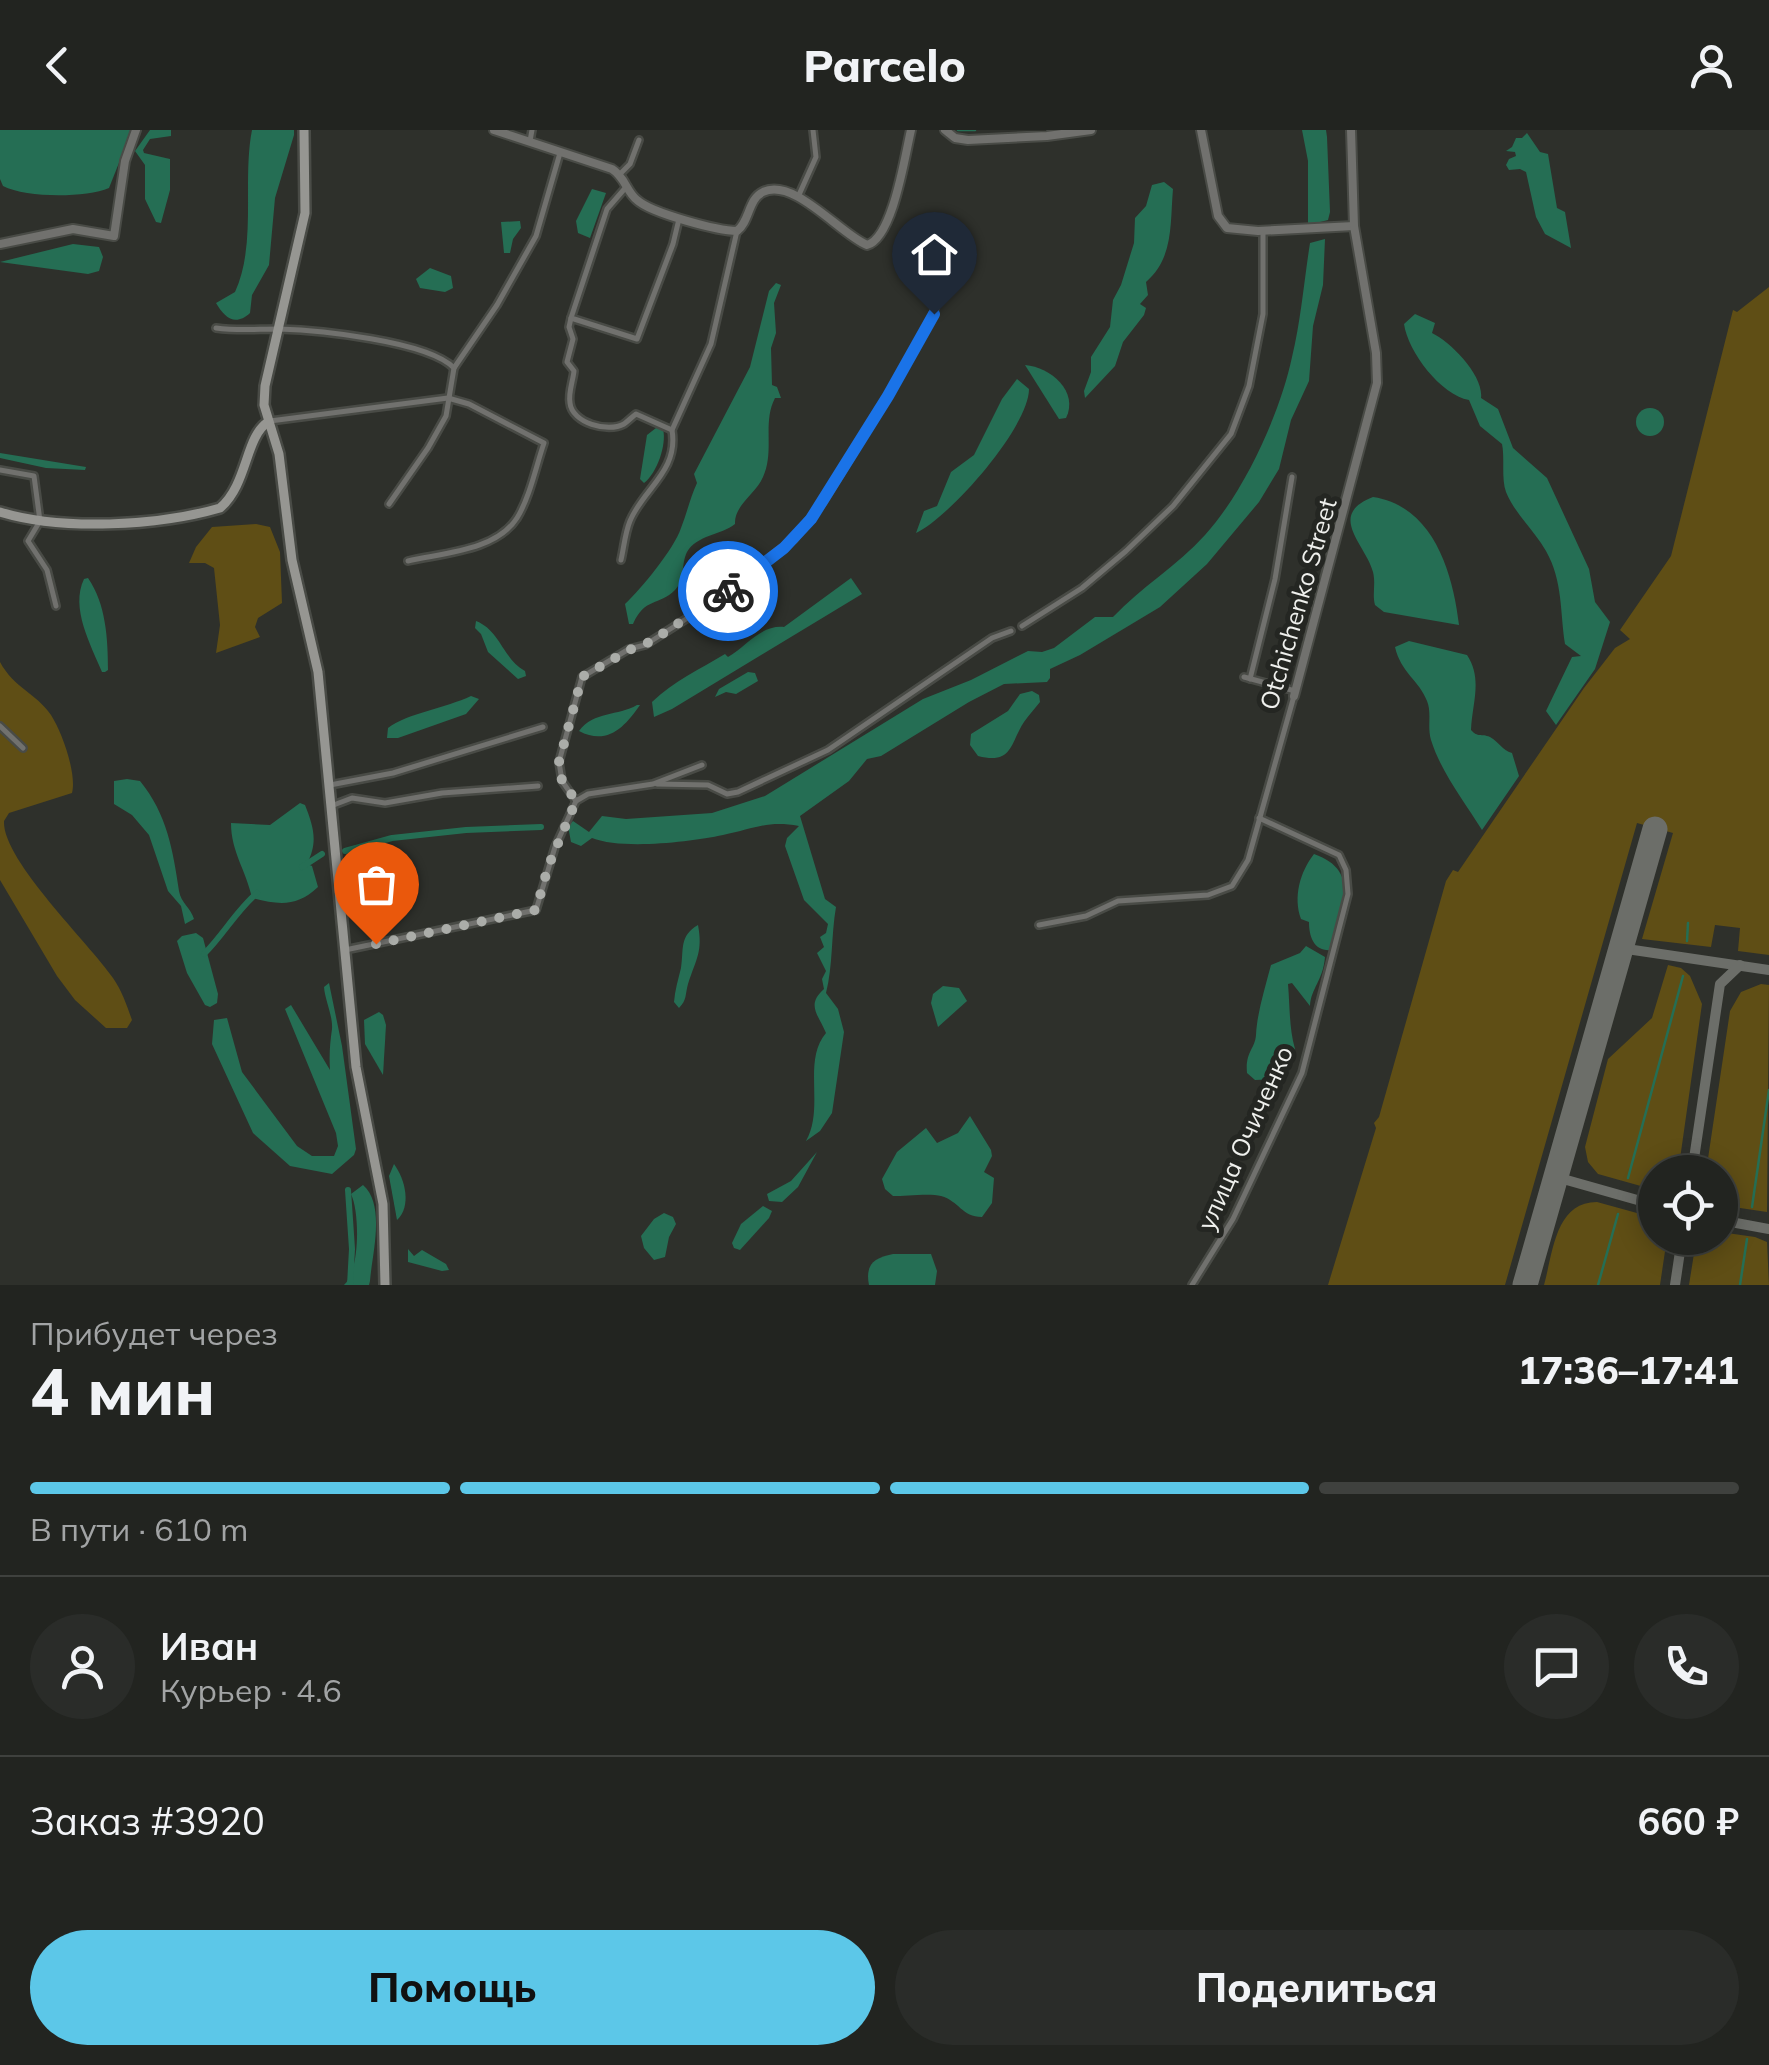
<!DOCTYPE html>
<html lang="ru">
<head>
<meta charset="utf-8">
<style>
  body { margin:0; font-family:Mulish,sans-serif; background:#2a2c29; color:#f1f3f6; height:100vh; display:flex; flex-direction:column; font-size:38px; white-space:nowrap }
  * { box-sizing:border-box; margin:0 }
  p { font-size:32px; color:#a2a4a5 }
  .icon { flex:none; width:55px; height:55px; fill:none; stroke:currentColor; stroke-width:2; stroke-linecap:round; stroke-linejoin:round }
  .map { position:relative; height:1155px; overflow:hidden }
  .side { display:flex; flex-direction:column; background:#222420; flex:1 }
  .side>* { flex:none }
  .tools { position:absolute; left:1638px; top:1025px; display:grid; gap:20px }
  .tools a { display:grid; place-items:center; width:100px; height:100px; border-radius:50%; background:#222420; box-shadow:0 5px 25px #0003,0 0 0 2px #3f413e; font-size:50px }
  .pin { position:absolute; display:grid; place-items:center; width:85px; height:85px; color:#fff; margin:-102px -42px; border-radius:50% 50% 50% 0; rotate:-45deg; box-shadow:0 0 10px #0007 }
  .pin .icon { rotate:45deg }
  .courier { position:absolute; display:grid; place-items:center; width:100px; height:100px; margin:-50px; border:8px solid #1a73e8; border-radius:50%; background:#fff; color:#222; box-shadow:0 2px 12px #0007 }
  .overview em { font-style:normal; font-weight:800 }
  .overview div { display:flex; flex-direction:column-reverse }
  .overview { display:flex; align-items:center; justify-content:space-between; height:170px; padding:0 30px }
  h1 { font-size:65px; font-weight:800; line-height:75px }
  .bar { display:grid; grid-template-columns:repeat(4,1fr); gap:15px 10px; align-content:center; height:120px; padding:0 30px }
  .bar i { height:12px; border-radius:8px; background:#3f413e }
  .bar .selected { background:#5cc7e8 }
  .bar p { grid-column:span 4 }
  .line { display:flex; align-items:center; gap:25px; padding:0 30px; border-top:2px solid #3f413e }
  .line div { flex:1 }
  .round { display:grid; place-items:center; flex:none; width:105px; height:105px; border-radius:52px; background:#2a2c29 }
  .primary-button { display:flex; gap:20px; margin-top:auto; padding:20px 30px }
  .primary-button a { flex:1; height:115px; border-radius:60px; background:#5cc7e8; color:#111; font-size:40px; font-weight:800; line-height:115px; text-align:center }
  .primary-button a+a { background:#2a2c29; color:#f1f3f6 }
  header { display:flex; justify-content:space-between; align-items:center; height:130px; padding:0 30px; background:#222420; font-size:45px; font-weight:800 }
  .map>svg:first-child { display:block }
  .green { fill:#5f4e15 }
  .water { fill:#256e54 }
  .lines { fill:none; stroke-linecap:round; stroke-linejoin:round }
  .stream { stroke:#256e54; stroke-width:2.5 }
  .river { stroke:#256e54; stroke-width:6 }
  .taxiway { stroke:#6c6e69; stroke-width:10 }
  .runway { stroke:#6c6e69; stroke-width:25 }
  .minor-casing { stroke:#494b46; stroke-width:10 }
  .tertiary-casing { stroke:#494b46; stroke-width:12 }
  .secondary-casing { stroke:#494b46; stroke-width:14 }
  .minor { stroke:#71716e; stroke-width:5 }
  .tertiary { stroke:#71716e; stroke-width:8 }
  .secondary { stroke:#969692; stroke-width:9 }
  .done { stroke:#abada9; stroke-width:10; stroke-dasharray:0 18 }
  .route { stroke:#1a73e8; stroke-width:12 }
  .labels { text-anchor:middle; stroke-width:10; stroke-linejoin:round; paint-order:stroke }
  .street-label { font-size:25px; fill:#eff0ed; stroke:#242622 }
</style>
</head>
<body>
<header><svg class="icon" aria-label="back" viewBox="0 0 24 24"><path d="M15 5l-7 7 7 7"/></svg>Parcelo<svg class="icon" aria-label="person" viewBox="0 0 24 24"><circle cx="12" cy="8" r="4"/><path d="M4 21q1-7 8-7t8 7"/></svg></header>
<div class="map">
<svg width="1769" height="1155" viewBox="0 0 1769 1155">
  <rect width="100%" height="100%" fill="#2e302b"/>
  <g class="green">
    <polygon points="1769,157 1769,825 1738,821 1740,798 1715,795 1711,817 1642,809 1673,703 1637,693 1505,1155 1328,1155 1376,998 1374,993 1379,987 1446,751 1453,740 1458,742 1584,558 1615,518 1630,509 1620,500 1671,426 1733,180 1737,182"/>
    <polygon points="256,394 270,397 280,422 282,473 258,488 255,497 260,507 216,523 220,495 214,438 205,433 189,433 196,417 212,397"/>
    <path d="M0,532C14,558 36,563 51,585C62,602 77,644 72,663L9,683L4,691C2,730 89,813 113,848C122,861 127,876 132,890L127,898H106L75,870L57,846L0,750Z"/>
    <polygon points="1668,835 1681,838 1690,846 1702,874 1679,1036 1676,1042 1655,1042 1655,1060 1598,1044 1588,1032 1585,1017 1608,929 1652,888"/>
    <polygon points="1761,854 1769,855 1767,1082 1720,1075 1720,1042 1706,1042 1730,881 1741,862"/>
    <path d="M1597,1072L1655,1088V1108H1667L1660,1155H1544C1553,1123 1555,1072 1597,1072Z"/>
    <polygon points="1720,1102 1755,1107 1767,1112 1769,1155 1689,1155 1696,1111 1699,1108 1720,1108"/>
  </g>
  <g class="water">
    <path d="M0,0H132L109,58C85,68 26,68 3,56L0,49Z"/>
    <polygon points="150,0 171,0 171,6 150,9 143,20 144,23 170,29 170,60 161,93 156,92 145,69 145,35 135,21"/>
    <path d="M252,0H294V5L275,68L269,135L252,165L250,183C235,197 224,187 216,173L235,162C257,114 242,51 252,0Z"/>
    <polygon points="1302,0 1326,0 1327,7 1330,82 1328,90 1308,95 1308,31"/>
    <polygon points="1527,3 1540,22 1548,24 1557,78 1565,82 1571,118 1545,104 1536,87 1526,42 1520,39 1509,40 1506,35 1509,29 1516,26 1515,22 1506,21 1512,17 1516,8 1522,8"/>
    <path d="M1164,52L1173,59C1170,93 1174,128 1146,152L1148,165L1140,174L1146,178L1144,185L1123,212L1115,236L1085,268L1084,261L1091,242V227L1110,197L1113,170L1121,155L1134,113L1135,88L1146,76L1152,55Z"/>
    <polygon points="592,59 606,63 590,108 578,103 576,91"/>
    <polygon points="520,91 521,98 513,109 510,123 504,123 501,92"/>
    <path d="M1325,109L1323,155L1313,196L1309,251L1291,290L1279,339L1259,372L1207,434L1160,477L1080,525L1050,539V548L1047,552L1004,554L969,572L881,626L867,629L849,651L800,686L825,769L836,777C831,806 833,835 826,863L838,879L844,902L832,983L820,1001L806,1011C825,978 802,931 826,903C818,884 806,875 824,859L822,849L826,841L817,823L824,817L820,807L826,803L828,794L804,770L785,716L787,708L799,696C767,690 754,699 723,705C690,712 622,720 592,708L581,716L571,712L568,696L573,691L589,702L602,686L626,689L712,683L765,666L923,569L971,550L1028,521L1042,522L1054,518L1095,487H1113C1141,457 1177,436 1205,405C1244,362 1280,284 1292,227C1301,190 1304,151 1310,113Z"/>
    <polygon points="73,114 99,117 103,127 99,141 88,144 0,132"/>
    <polygon points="430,138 451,146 453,158 445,162 420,158 416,149"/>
    <path d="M776,153L781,155L774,173L776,203L771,218L772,255L777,257L781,268H775C762,293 775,321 763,347C756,364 734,375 735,394C721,405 697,405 687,422C681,434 685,450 675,460C659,476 645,467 633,494H629L625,474C641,459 674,419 681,398C687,383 690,368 697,353L694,344L750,237L769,161Z"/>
    <path d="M1415,184L1435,193L1432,203C1451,212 1484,246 1481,268L1498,279L1513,318L1547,348L1589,439L1595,472L1610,492L1595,539L1556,595L1546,581L1572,527L1581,526L1565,514C1560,482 1563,451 1546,421C1534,400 1515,384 1506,362C1501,348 1505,329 1502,314L1480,296L1469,270C1441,265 1408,222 1404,194Z"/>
    <path d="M1025,235C1051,237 1079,262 1066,288L1059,289Z"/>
    <path d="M1017,249L1029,259C1029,297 950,387 916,403L924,381L937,376L951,342L974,325L1002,269Z"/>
    <circle cx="1650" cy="292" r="14"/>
    <path d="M656,298L663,299C667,314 657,343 644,353L640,349L647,305Z"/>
    <polygon points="0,323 86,337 85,340 46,338 0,328"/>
    <path d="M1373,367C1434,376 1453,444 1459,495L1384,482L1375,475C1372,464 1376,454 1373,442C1366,415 1326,385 1373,367Z"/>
    <path d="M88,448C106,474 108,509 108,540L105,542H102C91,515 70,478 84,449Z"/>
    <path d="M851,448L862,464L672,579L654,587L652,572C674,551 700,539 725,524L728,527C747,516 760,495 784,497Z"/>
    <path d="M476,491C500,500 503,529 525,541L526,546L518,549L488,522L481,504L475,498Z"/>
    <path d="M1409,511L1467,525C1483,549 1472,574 1471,600C1478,608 1481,603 1490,607C1499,612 1502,620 1512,623L1519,646L1482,700C1464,671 1441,642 1431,610C1427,597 1432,583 1427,571C1419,550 1401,543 1395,517Z"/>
    <polygon points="748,542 755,543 758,551 736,564 726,562 715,567 719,559"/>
    <path d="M1032,561L1039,565L1040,572C1035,578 1029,585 1024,592C1010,613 1013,635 978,626L970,615L971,604L1008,581L1020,564Z"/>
    <path d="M471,566L479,569L466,584L398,608H387L388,598C408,583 446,578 471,566Z"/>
    <path d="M637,575H640C625,597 607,616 579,601C594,581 618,586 637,575Z"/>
    <path d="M127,649L140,651C167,684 173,720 179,761C181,773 191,778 194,789L185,794L181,776L168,761L149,705L132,685L114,674V651Z"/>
    <path d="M300,673L305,675C314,698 318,712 307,734L312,736L318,757C297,777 279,775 252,768C246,740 231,722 231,693L270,695Z"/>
    <path d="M1314,724C1363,741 1341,782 1332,820C1314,822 1309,807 1309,792L1301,789C1293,767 1300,742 1314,724Z"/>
    <path d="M698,795C703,822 696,829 688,854C685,865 687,870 679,878L674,872C675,860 678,850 681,838C684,819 679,806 698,795Z"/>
    <polygon points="196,803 203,808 218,864 217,873 210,877 205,875 187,843 177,811 182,806"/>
    <path d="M1306,816L1325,827C1323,851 1311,858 1310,876L1292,853L1288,854C1290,877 1289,898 1295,919L1277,938L1281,949L1255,950L1247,943C1245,922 1255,919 1256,905C1257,883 1265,858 1271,835L1300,823Z"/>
    <path d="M329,853L342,916L356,1019L354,1025L332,1044L290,1036L253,1003L212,914L214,890L227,888L242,942L297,1016L312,1026H334L338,1016L336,1003L285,879L291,875L330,940C329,925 330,913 332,899C333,886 325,870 324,857Z"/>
    <polygon points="943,856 959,858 967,871 938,897 931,873 933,864"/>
    <polygon points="379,882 383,885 386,895 383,945 365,914 364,890"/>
    <path d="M970,986L991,1020L992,1026L984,1042L994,1048L992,1073L982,1087C962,1087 959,1071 941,1066C931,1063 905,1066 893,1066L885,1059L882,1049L897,1022L926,998L937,1013L958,1003Z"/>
    <polygon points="817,1022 798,1057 782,1072 769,1071 767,1064 791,1051"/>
    <path d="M394,1034C405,1049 412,1076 397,1090L389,1046Z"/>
    <path d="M363,1055C386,1075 372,1124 370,1151L369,1155H344C360,1141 360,1083 351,1064Z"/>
    <polygon points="763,1076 772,1081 769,1088 740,1120 734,1118 732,1113 741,1094"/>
    <polygon points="664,1083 673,1087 676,1094 669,1107 665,1127 654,1130 644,1118 641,1106 654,1089"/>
    <polygon points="408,1119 414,1126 422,1120 446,1134 449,1140 442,1141 408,1132"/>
    <path d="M893,1124H931L937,1141L935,1155H869C865,1134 874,1128 893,1124Z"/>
  </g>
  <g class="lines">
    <g class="stream">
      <polyline points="958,0 975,0"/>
      <polyline points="1687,811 1688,793"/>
      <polyline points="1628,1048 1683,846"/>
      <polyline points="1752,1077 1769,960"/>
      <polyline points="1598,1155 1618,1084"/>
      <polyline points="1740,1155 1747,1109"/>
    </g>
    <g class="river">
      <polyline points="345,721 392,708 466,700 541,697"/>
      <polyline points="302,737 322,724"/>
      <path d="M204,824C224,804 236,781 257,763"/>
      <polyline points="348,1060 352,1119 350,1155"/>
    </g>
    <g class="taxiway">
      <polyline points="1620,818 1769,840"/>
      <polyline points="1692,1042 1720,854 1740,835"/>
      <polyline points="1556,1047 1655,1075"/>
      <polyline points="1720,1090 1769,1099"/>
      <polyline points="1675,1155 1682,1108"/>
    </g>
    <polyline class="runway" points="1525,1155 1655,699"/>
    <defs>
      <g id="minor">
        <polyline points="530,11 532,0"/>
        <polyline points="620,44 630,34 639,10"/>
        <polyline points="627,56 607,79 571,188 637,209 673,114 679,89"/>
        <polyline points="798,67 816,27 813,0"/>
        <path d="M571,188L569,197L573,209L567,232L574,241C573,251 568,263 570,273C572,293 608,303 624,294C628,291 632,287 636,284L672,300"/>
        <path d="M216,198C238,201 257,199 279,199C317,200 428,211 454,238"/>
        <path d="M270,291L448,268L469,274L544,313C536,336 530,367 517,388C496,421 442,423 408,431"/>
        <polyline points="0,340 34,346 40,391 28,411 47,440 56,476"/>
        <polyline points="389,374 428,318 446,286 454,238 497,175 536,106 560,23"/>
        <path d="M621,430C624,417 625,403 630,391C643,359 679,341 672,300L711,214L737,101"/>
        <polyline points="1022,496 1082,458 1126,421 1173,376 1231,304 1249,256 1263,184 1263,101"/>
        <polyline points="1244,547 1295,561"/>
        <polyline points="1250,549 1275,449 1292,347"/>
        <polyline points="0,596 23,618"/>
        <polyline points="657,654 708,655 727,664 738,662 828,620 992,508 1011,501"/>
        <polyline points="330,655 393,643 543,597"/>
        <polyline points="576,671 562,651 559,632 582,547 629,519 645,515 705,477 794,409 823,372 888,266 931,190 937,172"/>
        <polyline points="331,676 352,668 385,673 442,663 538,656"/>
        <polyline points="1039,795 1086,786 1118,771 1208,765 1232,756 1248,730 1294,566"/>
        <polyline points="345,820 536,780 555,717 576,671 588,664 653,654 702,635"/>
        <polyline points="1192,1155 1233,1089 1302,943 1348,764 1346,740 1339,725 1259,688"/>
      </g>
      <g id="tertiary">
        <path d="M494,0L612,39C625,47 626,61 637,70C651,83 718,101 737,101C750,91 748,69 763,62C794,47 840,104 867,115C893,108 905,25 911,0"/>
        <polyline points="945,0 955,8 968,10 1047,6 1091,0"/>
        <polyline points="1201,0 1218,86 1227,98 1258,101 1354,96"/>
        <polyline points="0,114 73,99 114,106 125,31 136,0"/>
        <polyline points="1294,566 1377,253 1376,223 1354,96 1351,0"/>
      </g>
      <g id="secondary">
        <polyline points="304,0 305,83 265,256 264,275 279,324 292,430 318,542 356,937 383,1074 385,1155"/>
        <path d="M0,382C62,401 158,396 220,378C248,354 245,307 268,292"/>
      </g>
    </defs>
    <use href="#minor" class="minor-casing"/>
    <use href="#tertiary" class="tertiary-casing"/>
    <use href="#secondary" class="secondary-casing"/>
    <use href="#minor" class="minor"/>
    <use href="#tertiary" class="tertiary"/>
    <use href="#secondary" class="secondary"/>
  </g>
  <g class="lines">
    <polyline class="done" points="376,814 536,780 548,737 576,671 562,651 559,632 582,547 629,520 650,512 728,461"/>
    <polyline class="route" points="728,461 784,418 811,389 888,266 934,184"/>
  </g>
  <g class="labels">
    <g class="street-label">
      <text transform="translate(1298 474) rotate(-74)" y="9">Otchichenko Street</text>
      <text transform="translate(1245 1008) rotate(-66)" y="9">улица Очиченко</text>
    </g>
  </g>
</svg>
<div class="tools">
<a><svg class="icon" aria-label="locate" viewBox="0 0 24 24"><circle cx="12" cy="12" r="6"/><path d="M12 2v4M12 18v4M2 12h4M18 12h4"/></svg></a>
</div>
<div class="pin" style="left:376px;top:814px;background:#ea580c"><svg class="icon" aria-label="bag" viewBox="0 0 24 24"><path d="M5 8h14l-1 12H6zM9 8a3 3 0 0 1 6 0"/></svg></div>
<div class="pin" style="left:934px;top:184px;background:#1f2937"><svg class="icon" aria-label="home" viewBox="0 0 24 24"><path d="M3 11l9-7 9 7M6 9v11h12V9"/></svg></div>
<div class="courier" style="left:728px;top:461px"><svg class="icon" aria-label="bike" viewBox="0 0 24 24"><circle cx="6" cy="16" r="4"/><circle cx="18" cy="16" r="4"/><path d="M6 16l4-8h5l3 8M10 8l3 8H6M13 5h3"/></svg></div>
</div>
<section class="side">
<div class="overview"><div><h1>4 мин</h1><p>Прибудет через</p></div><em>17:36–17:41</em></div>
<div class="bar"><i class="selected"></i><i class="selected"></i><i class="selected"></i><i></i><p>В пути · 610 m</p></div>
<div class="line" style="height:180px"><a class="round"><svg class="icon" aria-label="person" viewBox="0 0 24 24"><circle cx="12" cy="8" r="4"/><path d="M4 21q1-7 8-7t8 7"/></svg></a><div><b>Иван</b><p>Курьер · 4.6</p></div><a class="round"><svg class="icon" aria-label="chat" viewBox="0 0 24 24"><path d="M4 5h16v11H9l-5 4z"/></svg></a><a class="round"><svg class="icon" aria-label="phone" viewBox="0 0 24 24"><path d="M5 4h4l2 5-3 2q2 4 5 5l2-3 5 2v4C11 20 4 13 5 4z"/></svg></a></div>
<div class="line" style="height:130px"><div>Заказ #3920</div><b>660 ₽</b></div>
<div class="primary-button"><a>Помощь</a><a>Поделиться</a></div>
</section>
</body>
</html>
